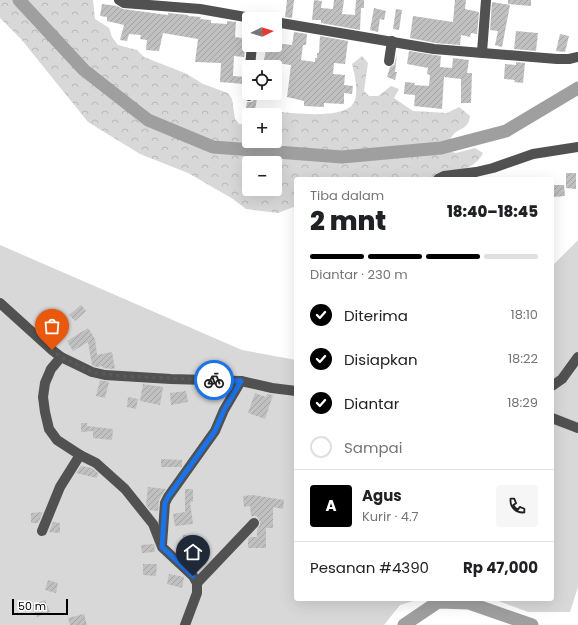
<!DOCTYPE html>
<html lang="id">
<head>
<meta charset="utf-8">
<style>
  body { margin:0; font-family:Poppins,sans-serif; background:#f6f6f6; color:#202124; height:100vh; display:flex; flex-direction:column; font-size:15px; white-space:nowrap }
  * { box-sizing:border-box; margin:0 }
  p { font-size:13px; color:#757577 }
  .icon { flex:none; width:22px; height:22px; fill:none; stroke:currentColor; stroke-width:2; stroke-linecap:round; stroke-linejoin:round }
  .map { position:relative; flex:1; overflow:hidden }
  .sheet { position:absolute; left:294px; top:177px; width:260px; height:424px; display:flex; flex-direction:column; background:#fff; border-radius:4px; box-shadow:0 4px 16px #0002 }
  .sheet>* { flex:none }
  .needle { width:26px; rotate:85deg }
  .buttons { position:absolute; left:242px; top:12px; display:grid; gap:8px }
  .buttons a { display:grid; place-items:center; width:40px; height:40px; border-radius:4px; background:#fff; box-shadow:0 4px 16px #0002; font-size:20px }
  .scale { position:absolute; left:12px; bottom:10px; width:56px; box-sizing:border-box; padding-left:4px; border:2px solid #000; border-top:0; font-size:11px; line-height:14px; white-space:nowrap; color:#000; -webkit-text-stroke:3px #fff; paint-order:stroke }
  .pin { position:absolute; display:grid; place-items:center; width:34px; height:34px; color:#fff; margin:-41px -17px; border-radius:50% 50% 50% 0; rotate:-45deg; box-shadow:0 0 4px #0007 }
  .pin .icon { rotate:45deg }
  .courier { position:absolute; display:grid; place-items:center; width:40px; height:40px; margin:-20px; border:3px solid #1a73e8; border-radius:50%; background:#fff; color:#222; box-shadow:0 1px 5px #0007 }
  .head em { font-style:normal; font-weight:800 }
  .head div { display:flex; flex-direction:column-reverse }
  .head { display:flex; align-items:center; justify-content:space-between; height:68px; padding:0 16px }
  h1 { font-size:26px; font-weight:800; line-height:30px }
  .bar { display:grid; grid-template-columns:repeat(4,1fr); gap:6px 4px; align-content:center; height:48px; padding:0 16px }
  .bar i { height:5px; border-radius:3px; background:#e0e0e0 }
  .bar .current { background:#000 }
  .bar p { grid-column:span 4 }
  .line { display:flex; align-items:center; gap:10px; padding:0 16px; border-top:1px solid #e0e0e0 }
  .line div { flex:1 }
  .round { display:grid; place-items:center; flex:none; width:42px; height:42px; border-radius:4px; background:#f6f6f6 }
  ol { padding:0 16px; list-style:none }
  li { display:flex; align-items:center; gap:12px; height:44px }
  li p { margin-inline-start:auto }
  li .icon { padding:4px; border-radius:50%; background:#000; color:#fff; stroke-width:4 }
  li:last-child { color:#757577 }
  li i { width:22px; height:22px; border:2px solid #e0e0e0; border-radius:50% }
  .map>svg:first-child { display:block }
  .green { fill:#d8d8d8 }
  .forest { fill:url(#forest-crowns); fill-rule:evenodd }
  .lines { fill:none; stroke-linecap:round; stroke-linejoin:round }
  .river { stroke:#9f9f9f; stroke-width:13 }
  .building { fill:url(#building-hatch) }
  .minor { stroke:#515151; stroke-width:10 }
  .done { stroke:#595959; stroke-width:4; stroke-dasharray:0 7.2 }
  .route { stroke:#1a73e8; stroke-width:5 }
</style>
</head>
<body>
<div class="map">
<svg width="578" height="625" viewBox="0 0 578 625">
  <defs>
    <pattern id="forest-crowns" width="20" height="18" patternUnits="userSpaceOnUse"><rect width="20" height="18" fill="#d8d8d8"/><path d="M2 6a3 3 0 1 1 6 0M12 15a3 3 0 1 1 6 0" fill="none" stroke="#b8b8b8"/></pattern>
    <pattern id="building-hatch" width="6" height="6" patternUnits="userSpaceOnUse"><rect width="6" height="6" fill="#c0c0c0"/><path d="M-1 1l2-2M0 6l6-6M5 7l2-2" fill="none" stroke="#a3a3a3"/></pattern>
  </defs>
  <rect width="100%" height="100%" fill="#fff"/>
  <g class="green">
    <polygon points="578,240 578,587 570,612 528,612 493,599 552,599 552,266"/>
    <polygon points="0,245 242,350 296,360 296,599 420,599 400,605 384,625 0,625"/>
  </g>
  <path class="forest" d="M0,0H93L95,19L109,28L112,37L118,45L137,50L144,57L187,74L203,84L228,93L232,99L235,119L239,124L249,125V141H275V115H272L274,111C291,113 349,121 355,100C358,89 355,75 352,64L362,56L368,63L364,91L369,96H378L391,86L399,89L394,98L413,111L447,113L459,107L470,116C468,130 460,127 453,135C449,139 449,146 449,151L456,153L475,148L483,153C474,172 450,171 433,179H296V206L278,213L246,209L233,199L188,173L140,154L88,122L21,39L0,18ZM249,163H275V189H249Z"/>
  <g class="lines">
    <g class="river">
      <polyline points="19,0 84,70 148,120 213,147 342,157 441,148 506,131 578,88"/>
      <polyline points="404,625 438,602 469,603 532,625"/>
    </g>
  </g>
  <g class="building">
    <polygon points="287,0 294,0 292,18 285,17"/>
    <polygon points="314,0 322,1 321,8 333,9 334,0 344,0 342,14 355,15 356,0 364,0 364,8 361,8 360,30 321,23 321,20 312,20"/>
    <polygon points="455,0 466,0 465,9 479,12 477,34 471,33 470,37 461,35 460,45 435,43 410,38 413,16 453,22"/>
    <polygon points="508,0 531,0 531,6 508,4"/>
    <polygon points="492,2 510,5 502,47 495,45 498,31 490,30"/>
    <polygon points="102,4 117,6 123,9 168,15 168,13 188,15 188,16 201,17 200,19 211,20 211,23 227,24 227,21 236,22 235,37 249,39 246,44 244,57 234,56 233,76 246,77 245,83 244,84 220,82 221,63 195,62 198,39 163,33 159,51 146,50 147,40 140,39 141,35 129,34 127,41 120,40 124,25 107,21 107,17 100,16"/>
    <polygon points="374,8 386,11 384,20 380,19 378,32 370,30"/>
    <polygon points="396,9 402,10 399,30 393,29"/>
    <polygon points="516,31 538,33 536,51 514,49"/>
    <polygon points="294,32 307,34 306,45 303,45 301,60 315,62 315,58 317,58 317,53 319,53 320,36 348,41 345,64 334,63 333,74 345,75 344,85 353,86 352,94 344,93 344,104 324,103 324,107 304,106 304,101 287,97 291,65 276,63 276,61 264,60 267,45 275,45 275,43 292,45"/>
    <polygon points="560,34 569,36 565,52 556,51"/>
    <polygon points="409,51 441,56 440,67 452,68 453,58 469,60 467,73 472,73 471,103 461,103 461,79 444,77 442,109 414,106 415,95 404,94 405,82 415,83 414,85 429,86 430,75 427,74 428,68 407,64"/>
    <polygon points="397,54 395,72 397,72 395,80 387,77 390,67 394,65 395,62"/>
    <polygon points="516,62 525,63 523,83 514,82 515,80 504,79 505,64 516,65"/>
    <polygon points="256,93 258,93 254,115 245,115 247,102 252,102 254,100"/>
    <polygon points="566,173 576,173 576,189 566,188"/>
    <polygon points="553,185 564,185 565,196 554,197"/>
    <polygon points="81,305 86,311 75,321 69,315"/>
    <polygon points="88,328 95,339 97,355 112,352 115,369 103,368 103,366 97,367 92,365 88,342 73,351 67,341"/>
    <polygon points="100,380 109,382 105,398 96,396"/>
    <polygon points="143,384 163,387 160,405 140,401"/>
    <polygon points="186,391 188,402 171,405 170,393"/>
    <polygon points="255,393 266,397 267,394 273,395 265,419 248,413"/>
    <polygon points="128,397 138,399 136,409 127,407"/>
    <polygon points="81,423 87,423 87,426 113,429 112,440 93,438 93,431 81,432"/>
    <polygon points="161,459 182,460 182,467 161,467"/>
    <polygon points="81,466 92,468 98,473 97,478 76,473"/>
    <polygon points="148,487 166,489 159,500 158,511 150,510 146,505"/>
    <polygon points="185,489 193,489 193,502 190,502 193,524 175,526 173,514 185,512"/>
    <polygon points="253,495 284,500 283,509 273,507 273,528 266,528 266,548 248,548 248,539 250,537 257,537 257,530 260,525 260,522 257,516 251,516 250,506 244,507 243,496"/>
    <polygon points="43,512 38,523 31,523 31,513"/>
    <polygon points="53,522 60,523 60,533 49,532"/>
    <rect x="183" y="535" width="11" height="13"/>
    <polygon points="154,544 155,552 142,553 141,545"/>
    <polygon points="143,564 157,564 156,576 143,575"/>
    <polygon points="169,574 184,577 182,588 167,584"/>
    <polygon points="48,580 58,583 56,593 45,590"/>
    <polygon points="45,600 50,612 37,617 32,605"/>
    <polygon points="84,614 87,625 70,625 68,618"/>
  </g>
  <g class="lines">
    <g class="minor">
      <polyline points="119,0 124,3 200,9 257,19"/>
      <polyline points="275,22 434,49 557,59 569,59 578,57"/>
      <polyline points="482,52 486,0"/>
      <polyline points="389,61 392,41"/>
      <polyline points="250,67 252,45"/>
      <polyline points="249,96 249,88"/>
      <polyline points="438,179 444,176 476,172 493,168 533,154 578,147"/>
      <polyline points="0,303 52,350 61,357 92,372 105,375 171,379 241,381 272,388 296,391"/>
      <polyline points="61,357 51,369 45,383 43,397 45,412 49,429 57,440 80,455 96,463 125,489 153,524 162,547 193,576 197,583 197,593 185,625"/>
      <polyline points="552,386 562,379 578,357"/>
      <polyline points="552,418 578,428"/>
      <polyline points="42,531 60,487 80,455"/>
      <polyline points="162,545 165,503 168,497 215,431 224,410 241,381"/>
      <polyline points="197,583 254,523"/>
    </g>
  </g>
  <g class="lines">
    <polyline class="done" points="52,350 61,357 92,372 119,376 214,380"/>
    <polyline class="route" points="193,576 162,547 165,503 168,497 215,431 224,410 241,381 214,380"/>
  </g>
</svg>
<div class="buttons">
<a><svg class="needle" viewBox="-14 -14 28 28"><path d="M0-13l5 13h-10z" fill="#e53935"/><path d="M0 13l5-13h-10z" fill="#757577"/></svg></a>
<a><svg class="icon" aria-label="locate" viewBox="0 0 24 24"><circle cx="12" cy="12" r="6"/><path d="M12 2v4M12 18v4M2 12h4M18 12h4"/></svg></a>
<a>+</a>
<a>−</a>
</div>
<div class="scale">50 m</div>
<div class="pin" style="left:52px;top:350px;background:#ea580c"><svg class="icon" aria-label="bag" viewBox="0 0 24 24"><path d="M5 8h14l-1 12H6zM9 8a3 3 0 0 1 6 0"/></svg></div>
<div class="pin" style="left:193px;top:576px;background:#1f2937"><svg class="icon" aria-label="home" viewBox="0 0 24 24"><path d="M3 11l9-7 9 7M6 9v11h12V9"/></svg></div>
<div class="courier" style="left:214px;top:380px"><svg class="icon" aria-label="bike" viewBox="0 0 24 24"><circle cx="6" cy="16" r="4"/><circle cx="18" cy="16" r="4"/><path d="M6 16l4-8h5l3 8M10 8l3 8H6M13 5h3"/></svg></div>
<section class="sheet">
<div class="head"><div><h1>2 mnt</h1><p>Tiba dalam</p></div><em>18:40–18:45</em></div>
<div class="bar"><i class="current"></i><i class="current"></i><i class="current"></i><i></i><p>Diantar · 230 m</p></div>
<ol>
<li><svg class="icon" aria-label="check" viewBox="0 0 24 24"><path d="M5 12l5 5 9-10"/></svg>Diterima<p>18:10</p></li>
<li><svg class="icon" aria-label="check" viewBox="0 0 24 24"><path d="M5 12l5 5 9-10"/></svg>Disiapkan<p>18:22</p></li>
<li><svg class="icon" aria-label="check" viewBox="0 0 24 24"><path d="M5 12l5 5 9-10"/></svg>Diantar<p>18:29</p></li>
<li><i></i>Sampai</li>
</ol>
<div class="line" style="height:72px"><b class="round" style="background:#000;color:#fff">A</b><div><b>Agus</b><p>Kurir · 4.7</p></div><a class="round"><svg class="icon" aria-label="phone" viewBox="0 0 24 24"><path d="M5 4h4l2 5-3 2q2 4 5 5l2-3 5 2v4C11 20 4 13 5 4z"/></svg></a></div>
<div class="line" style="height:52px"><div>Pesanan #4390</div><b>Rp 47,000</b></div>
</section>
</div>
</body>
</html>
